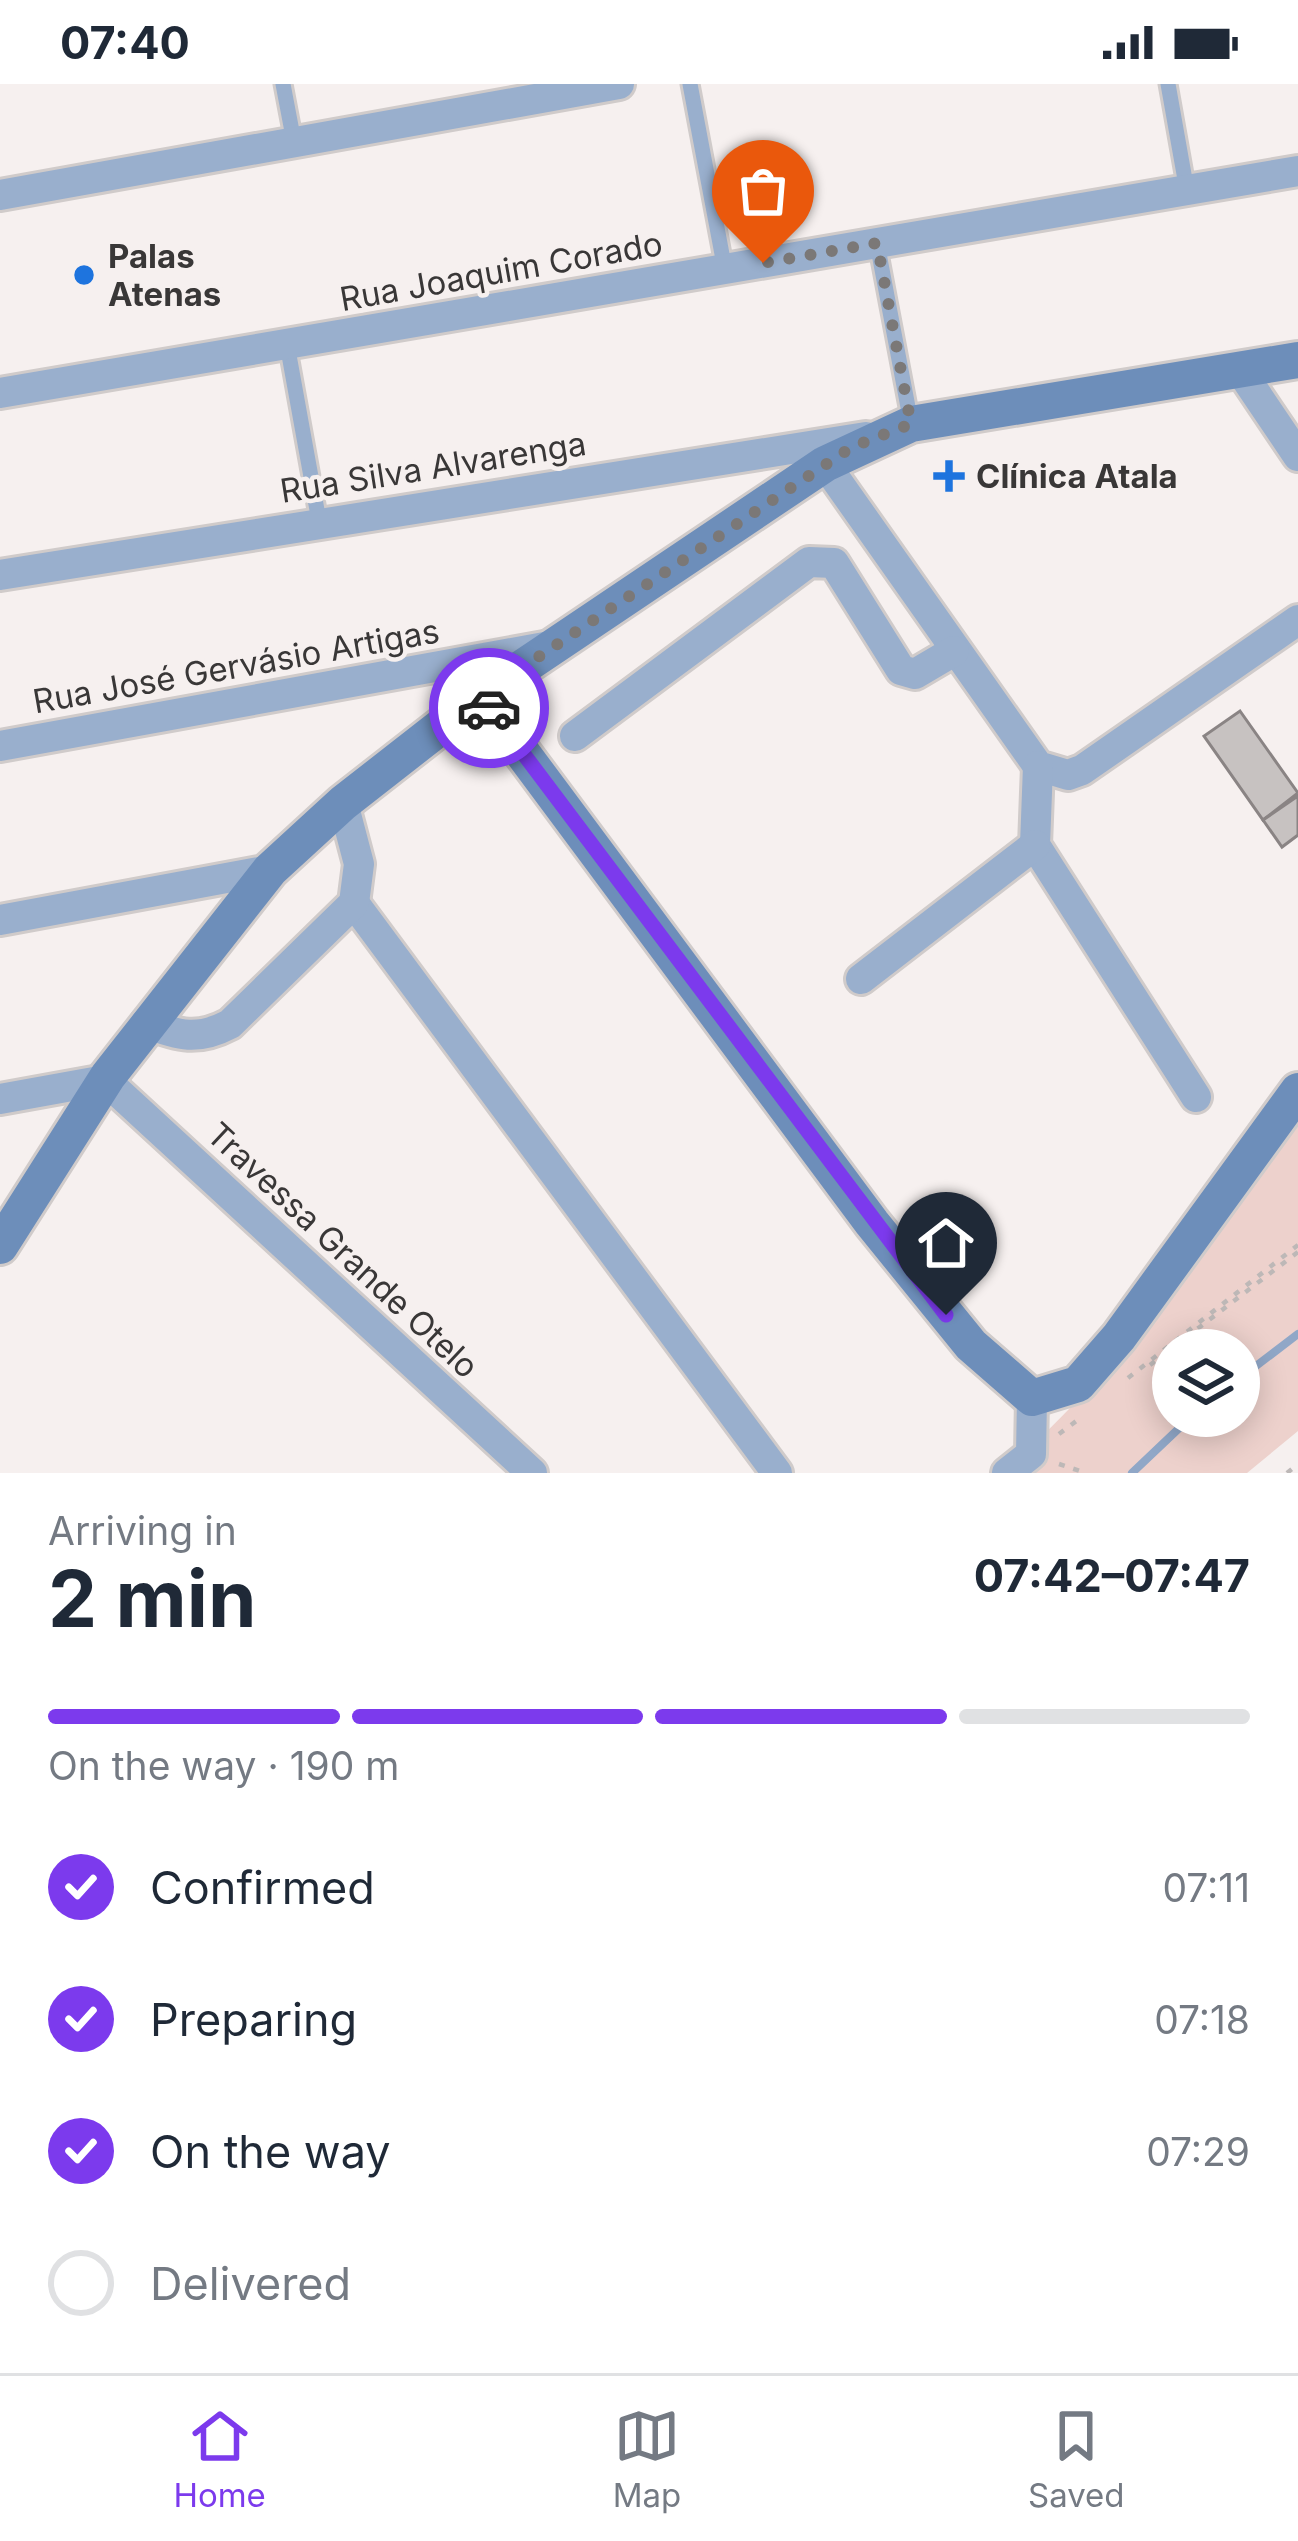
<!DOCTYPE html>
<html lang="en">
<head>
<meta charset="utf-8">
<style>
  body { margin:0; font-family:Inter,sans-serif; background:#f2f2f3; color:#1f2937; height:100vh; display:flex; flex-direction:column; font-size:45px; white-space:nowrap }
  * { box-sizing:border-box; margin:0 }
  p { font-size:39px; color:#747a83 }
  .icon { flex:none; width:66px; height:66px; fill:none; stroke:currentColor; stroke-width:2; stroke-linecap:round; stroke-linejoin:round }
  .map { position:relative; height:1389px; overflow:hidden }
  .sheet { display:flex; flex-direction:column; background:#fff; flex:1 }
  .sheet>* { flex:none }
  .buttons { position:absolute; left:1152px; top:1245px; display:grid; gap:24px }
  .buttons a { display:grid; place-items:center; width:108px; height:108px; border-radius:50%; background:#fff; box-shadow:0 6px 30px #0003; font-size:60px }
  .pin { position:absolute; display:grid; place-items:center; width:102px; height:102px; color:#fff; margin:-123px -51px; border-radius:50% 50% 50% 0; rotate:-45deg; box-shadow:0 0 12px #0007 }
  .pin .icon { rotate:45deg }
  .courier { position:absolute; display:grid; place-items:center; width:120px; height:120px; margin:-60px; border:9px solid #7c3aed; border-radius:50%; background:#fff; color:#222; box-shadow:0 3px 15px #0007 }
  .headline em { font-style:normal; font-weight:700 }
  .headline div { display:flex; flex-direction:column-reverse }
  .headline { display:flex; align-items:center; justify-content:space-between; height:204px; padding:0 48px }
  h1 { font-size:78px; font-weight:700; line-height:90px }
  .bar { display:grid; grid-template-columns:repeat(4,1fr); gap:18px 12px; align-content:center; height:144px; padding:0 48px }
  .bar i { height:15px; border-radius:9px; background:#e0e1e3 }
  .bar .active { background:#7c3aed }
  .bar p { grid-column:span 4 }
  ol { padding:0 48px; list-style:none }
  li { display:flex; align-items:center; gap:36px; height:132px }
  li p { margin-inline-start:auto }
  li .icon { padding:12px; border-radius:50%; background:#7c3aed; color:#fff; stroke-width:4 }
  li:last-child { color:#747a83 }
  li i { width:66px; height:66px; border:6px solid #e0e1e3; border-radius:50% }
  .status { display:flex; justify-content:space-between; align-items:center; height:84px; padding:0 60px; background:#fff; direction:ltr }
  .status svg { height:33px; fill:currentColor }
  .dock { display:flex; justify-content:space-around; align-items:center; height:168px; border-top:3px solid #e0e1e3; background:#fff; font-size:33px; color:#747a83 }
  .dock a { display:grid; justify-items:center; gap:6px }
  .dock .active { color:#7c3aed }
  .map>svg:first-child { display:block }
  .green { fill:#edd1cc; fill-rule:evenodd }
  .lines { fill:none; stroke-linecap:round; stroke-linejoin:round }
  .stream { stroke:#90a7c7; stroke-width:8 }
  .building { fill:#c7c2c1; stroke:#8a8484; stroke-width:3 }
  .lane-casing { stroke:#d0cbca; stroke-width:21 }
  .street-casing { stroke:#d0cbca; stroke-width:36 }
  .secondary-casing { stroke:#d0cbca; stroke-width:42 }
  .path { stroke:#bdb8b7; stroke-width:4.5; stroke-dasharray:6 9; stroke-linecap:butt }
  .lane { stroke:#99afcd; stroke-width:15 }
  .street { stroke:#99afcd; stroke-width:30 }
  .secondary { stroke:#6d8eba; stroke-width:36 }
  .done { stroke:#7b7877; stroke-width:12; stroke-dasharray:0 21.6 }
  .route { stroke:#7c3aed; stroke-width:15 }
  .poi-dot { fill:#1e74de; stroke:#f6f0ef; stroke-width:4.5 }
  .labels { text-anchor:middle; stroke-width:9; stroke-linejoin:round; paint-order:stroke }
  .poi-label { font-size:33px; font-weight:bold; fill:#393737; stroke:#f6f0ef; text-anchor:start }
  .street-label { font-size:33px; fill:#393737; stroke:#f6f0ef }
</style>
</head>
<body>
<div class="status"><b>07:40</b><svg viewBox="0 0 49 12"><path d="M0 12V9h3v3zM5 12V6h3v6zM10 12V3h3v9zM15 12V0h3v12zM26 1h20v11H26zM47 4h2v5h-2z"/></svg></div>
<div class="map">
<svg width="1298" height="1389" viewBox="0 0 1298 1389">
  <rect width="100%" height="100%" fill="#f6f0ef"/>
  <path class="green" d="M1298,1013V1347L1247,1389H1000C1125,1287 1209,1147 1298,1013ZM1173,1266H1239V1332H1173Z"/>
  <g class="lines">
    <g class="stream">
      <polyline points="1239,1295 1298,1250"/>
      <polyline points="1132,1389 1192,1332"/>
    </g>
  </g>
  <g class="building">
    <polygon points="1240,627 1298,709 1263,736 1204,652"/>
    <polygon points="1298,712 1298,751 1282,763 1263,736"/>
  </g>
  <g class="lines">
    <defs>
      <g id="lane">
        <polyline points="283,0 294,58"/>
        <polyline points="690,0 725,186"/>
        <polyline points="1168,0 1187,107"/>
        <polyline points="877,159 911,339"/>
        <polyline points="287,260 319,437"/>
      </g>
      <g id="street">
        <polyline points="0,111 619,0"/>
        <polyline points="1240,286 1298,372"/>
        <polyline points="0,309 1298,87"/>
        <polyline points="825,380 1038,682 1068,691 1082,686 1298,536"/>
        <polyline points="0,491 866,353"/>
        <polyline points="575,652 809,478 834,479 901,586 915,590 954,567"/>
        <polyline points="0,662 550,562"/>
        <polyline points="1038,682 1035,761 1196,1013"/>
        <polyline points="354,819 777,1389"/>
        <polyline points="0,836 270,786"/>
        <polyline points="861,895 1035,761"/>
        <path d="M146,939C179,952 198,957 230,940L354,819L359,780L343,719"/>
        <polyline points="0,1015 105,996 532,1389"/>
        <polyline points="1007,1389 1031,1370 1032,1314"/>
      </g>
      <g id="secondary">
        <polyline points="480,612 872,1139 971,1261 1032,1314 1078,1300 1119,1253 1298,1007"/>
        <polyline points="0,1162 108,992 270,786 343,719 480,612 825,380 911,340 1298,276"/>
      </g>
    </defs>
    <use href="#lane" class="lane-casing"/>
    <use href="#street" class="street-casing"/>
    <use href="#secondary" class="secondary-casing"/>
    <g class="path">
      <polyline points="1150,1281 1298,1168"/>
      <polyline points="1128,1294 1298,1161"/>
      <polyline points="1059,1350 1079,1335"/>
      <polyline points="1059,1380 1086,1389"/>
      <polyline points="1287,1389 1298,1380"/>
    </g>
    <use href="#lane" class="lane"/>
    <use href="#street" class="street"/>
    <use href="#secondary" class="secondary"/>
  </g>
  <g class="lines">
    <polyline class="done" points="489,624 480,612 852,363 911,340 877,159 763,179"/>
    <polyline class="route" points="489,624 946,1231"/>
  </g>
  <g class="poi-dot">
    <circle cx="84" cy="191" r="12"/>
    <path d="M943 374h12v12h12v12h-12v12h-12v-12h-12v-12h12z"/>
  </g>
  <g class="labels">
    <g class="poi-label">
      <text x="108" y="184">Palas<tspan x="108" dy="38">Atenas</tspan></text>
      <text x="976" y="404">Clínica Atala</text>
    </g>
    <g class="street-label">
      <text transform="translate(501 187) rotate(-10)" y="12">Rua Joaquim Corado</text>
      <text transform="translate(433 383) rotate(-9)" y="12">Rua Silva Alvarenga</text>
      <text transform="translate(236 582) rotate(-10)" y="12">Rua José Gervásio Artigas</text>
      <text transform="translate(343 1166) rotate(43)" y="12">Travessa Grande Otelo</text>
    </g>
  </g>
</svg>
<div class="buttons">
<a><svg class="icon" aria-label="layers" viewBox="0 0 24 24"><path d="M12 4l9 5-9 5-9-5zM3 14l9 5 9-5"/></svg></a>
</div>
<div class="pin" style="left:763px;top:179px;background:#ea580c"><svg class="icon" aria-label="bag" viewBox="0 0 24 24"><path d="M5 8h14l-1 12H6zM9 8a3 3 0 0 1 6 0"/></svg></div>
<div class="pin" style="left:946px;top:1231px;background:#1f2937"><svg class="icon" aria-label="home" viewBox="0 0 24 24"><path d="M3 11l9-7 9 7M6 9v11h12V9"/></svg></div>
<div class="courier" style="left:489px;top:624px"><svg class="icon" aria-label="car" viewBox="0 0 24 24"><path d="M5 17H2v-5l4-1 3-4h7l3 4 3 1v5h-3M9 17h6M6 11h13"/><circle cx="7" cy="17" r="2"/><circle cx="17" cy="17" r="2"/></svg></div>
</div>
<section class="sheet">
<div class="headline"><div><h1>2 min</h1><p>Arriving in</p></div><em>07:42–07:47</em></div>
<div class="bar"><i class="active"></i><i class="active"></i><i class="active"></i><i></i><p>On the way · 190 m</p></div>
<ol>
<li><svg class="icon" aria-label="check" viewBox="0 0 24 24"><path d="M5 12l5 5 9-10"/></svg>Confirmed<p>07:11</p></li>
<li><svg class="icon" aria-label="check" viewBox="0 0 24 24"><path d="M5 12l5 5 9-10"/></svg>Preparing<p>07:18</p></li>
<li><svg class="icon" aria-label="check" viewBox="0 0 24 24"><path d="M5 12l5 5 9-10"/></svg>On the way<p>07:29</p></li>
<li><i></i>Delivered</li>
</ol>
</section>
<nav class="dock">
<a class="active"><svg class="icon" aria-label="home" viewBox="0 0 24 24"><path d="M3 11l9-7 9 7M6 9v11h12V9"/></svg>Home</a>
<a><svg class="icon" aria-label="map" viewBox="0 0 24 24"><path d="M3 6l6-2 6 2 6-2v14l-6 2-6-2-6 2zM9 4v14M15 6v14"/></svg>Map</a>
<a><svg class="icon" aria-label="saved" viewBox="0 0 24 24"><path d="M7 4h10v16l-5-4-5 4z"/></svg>Saved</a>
</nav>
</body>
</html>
